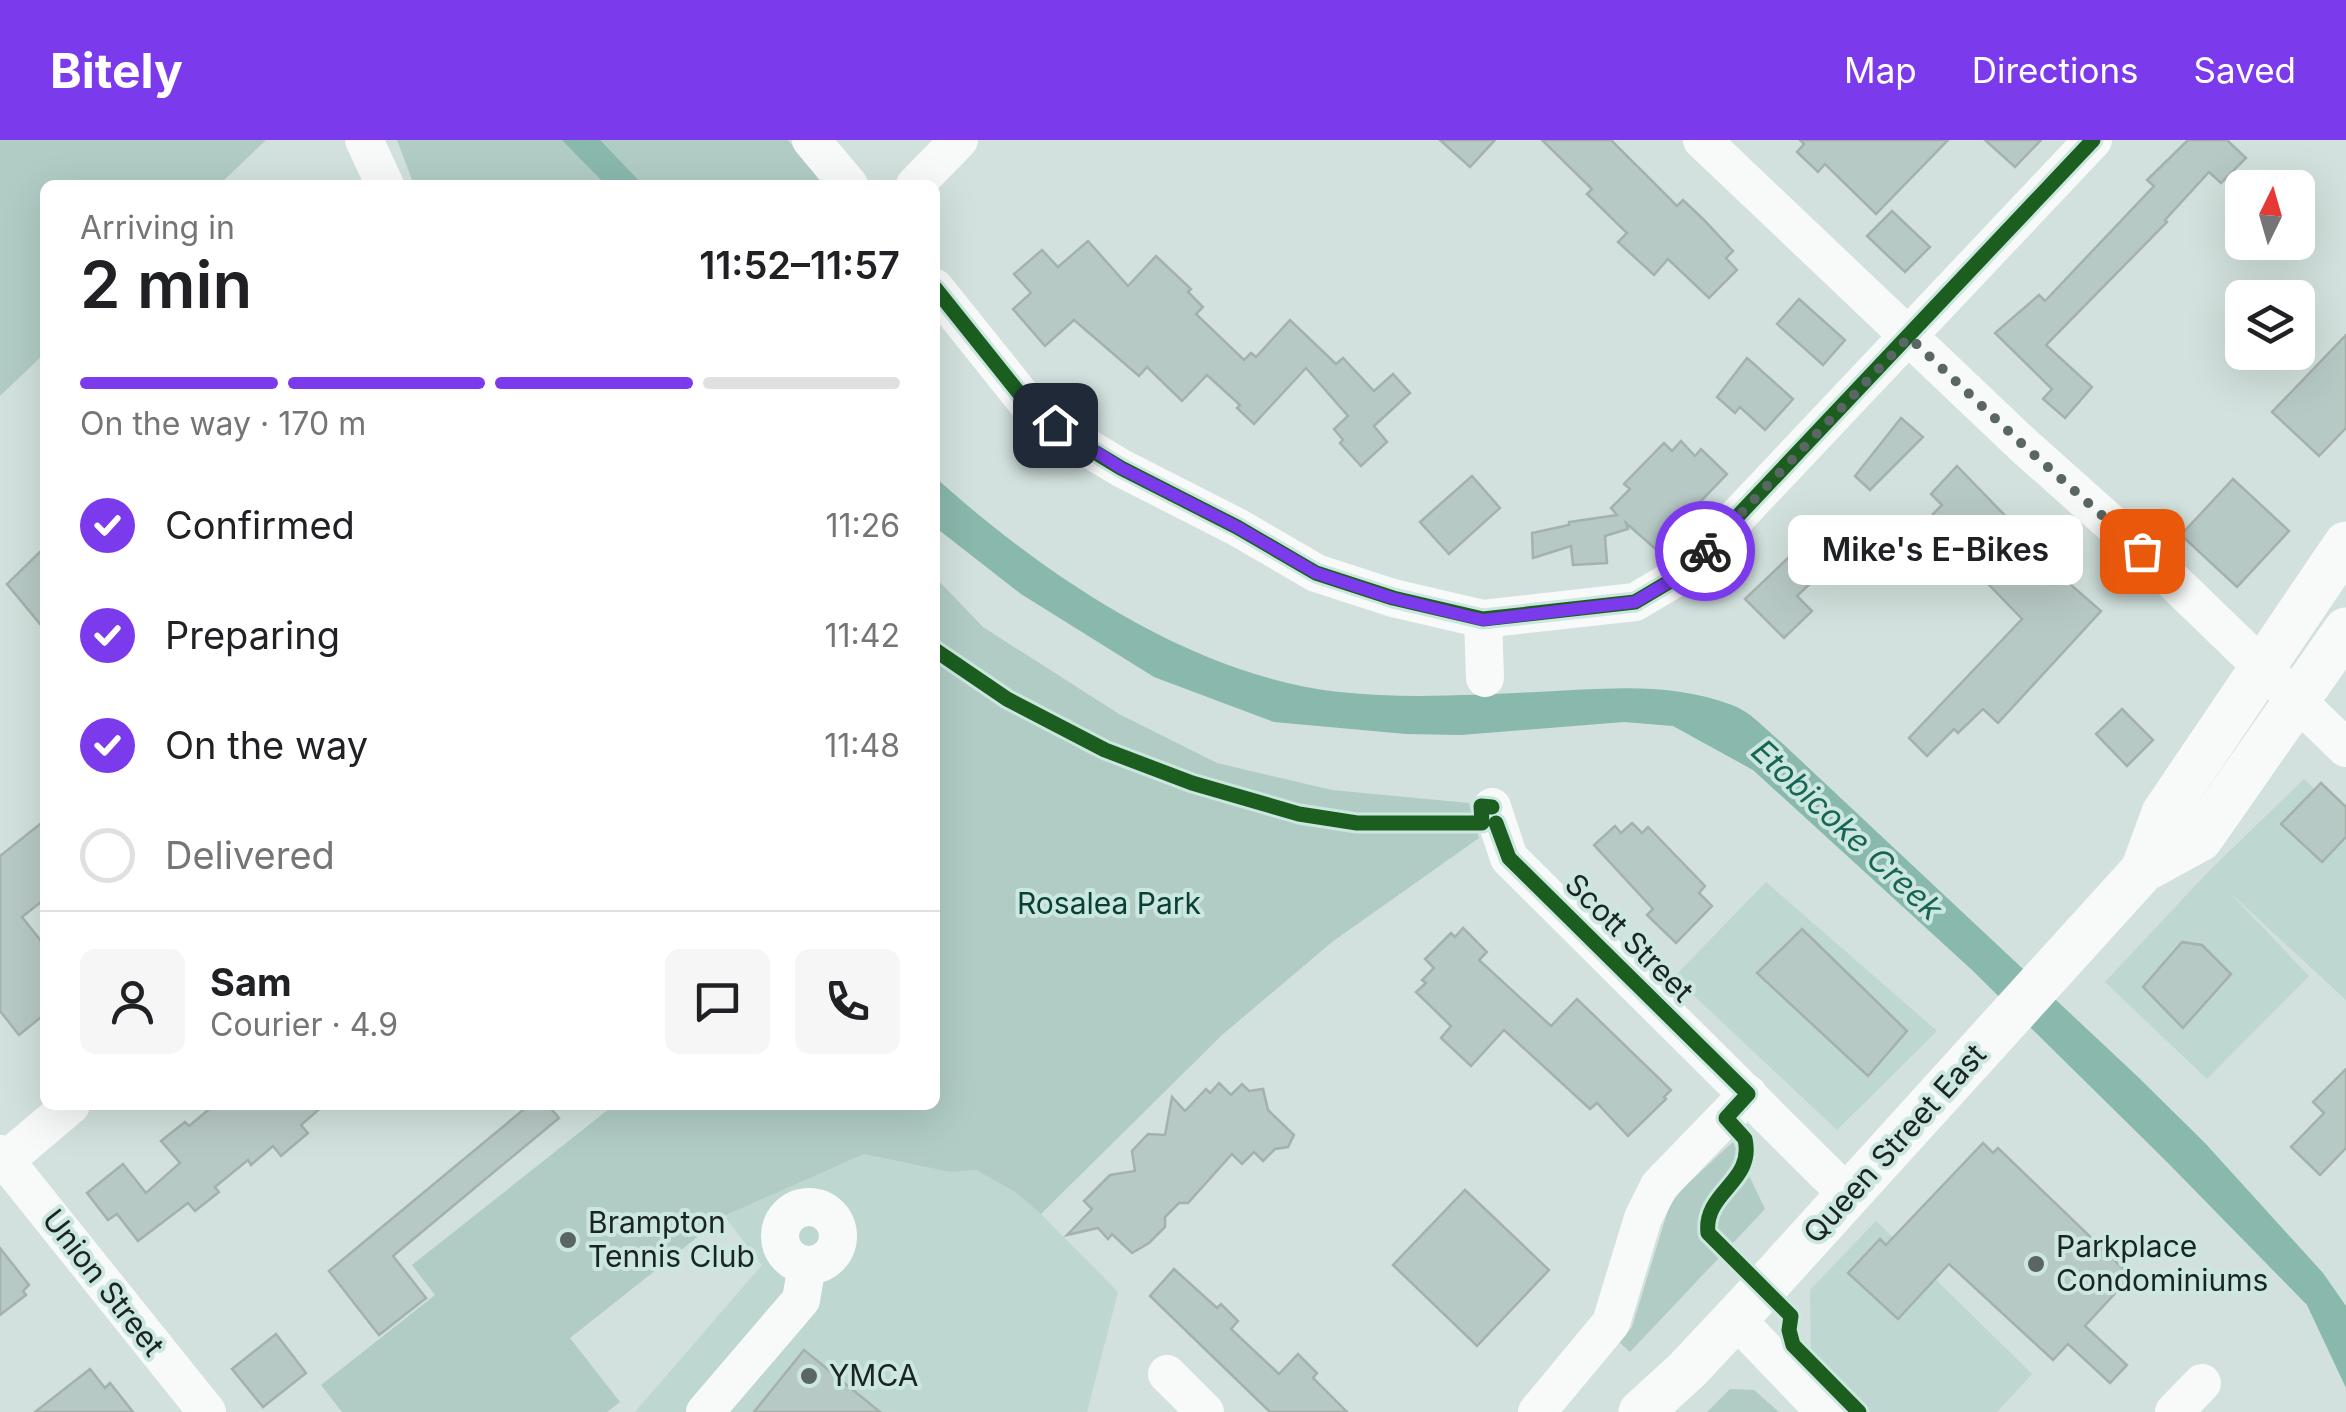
<!DOCTYPE html>
<html lang="en">
<head>
<meta charset="utf-8">
<style>
  body { margin:0; font-family:Inter,sans-serif; background:#f6f6f6; color:#202124; height:100vh; display:flex; flex-direction:column; font-size:38px; white-space:nowrap }
  * { box-sizing:border-box; margin:0 }
  p { font-size:32px; color:#757577 }
  .icon { flex:none; width:55px; height:55px; fill:none; stroke:currentColor; stroke-width:2; stroke-linecap:round; stroke-linejoin:round }
  .map { position:relative; flex:1; overflow:hidden }
  .drawer { position:absolute; left:40px; top:40px; width:900px; height:930px; display:flex; flex-direction:column; background:#fff; border-radius:15px; box-shadow:0 10px 40px #0002 }
  .drawer>* { flex:none }
  .needle { width:65px; rotate:5deg }
  .controls { position:absolute; left:2225px; top:30px; display:grid; gap:20px }
  .controls a { display:grid; place-items:center; width:90px; height:90px; border-radius:15px; background:#fff; box-shadow:0 10px 40px #0002; font-size:50px }
  .pin { position:absolute; display:grid; place-items:center; width:85px; height:85px; color:#fff; margin:-42px; border-radius:20px; box-shadow:0 5px 15px #0006 }
  .courier { position:absolute; display:grid; place-items:center; width:100px; height:100px; margin:-50px; border:8px solid #7c3aed; border-radius:50%; background:#fff; color:#222; box-shadow:0 2px 12px #0007 }
  .bubble { position:absolute; height:70px; border-radius:15px; background:#fff; box-shadow:0 10px 40px #0002; font-size:32px; font-weight:600; line-height:70px; text-align:center }
  .head em { font-style:normal; font-weight:600 }
  .head div { display:flex; flex-direction:column-reverse }
  .head { display:flex; align-items:center; justify-content:space-between; height:170px; padding:0 40px }
  h1 { font-size:65px; font-weight:600; line-height:75px }
  .bar { display:grid; grid-template-columns:repeat(4,1fr); gap:15px 10px; align-content:center; height:120px; padding:0 40px }
  .bar i { height:12px; border-radius:8px; background:#e0e0e0 }
  .bar .on { background:#7c3aed }
  .bar p { grid-column:span 4 }
  .line { display:flex; align-items:center; gap:25px; padding:0 40px; border-top:2px solid #e0e0e0 }
  .line div { flex:1 }
  .round { display:grid; place-items:center; flex:none; width:105px; height:105px; border-radius:15px; background:#f6f6f6 }
  ol { padding:0 40px; list-style:none }
  li { display:flex; align-items:center; gap:30px; height:110px }
  li p { margin-inline-start:auto }
  li .icon { padding:10px; border-radius:50%; background:#7c3aed; color:#fff; stroke-width:4 }
  li:last-child { color:#757577 }
  li i { width:55px; height:55px; border:5px solid #e0e0e0; border-radius:50% }
  header { display:flex; align-items:center; gap:60px; box-sizing:border-box; height:140px; padding:0 50px; background:#7c3aed; color:#fff }
  header strong { font-size:48px }
  nav { display:flex; gap:55px; margin-inline-start:auto; font-size:35px }
  .map>svg:first-child { display:block }
  .built { fill:#bed7d0 }
  .green { fill:#b0ccc5 }
  .water { fill:#89b8ac }
  .building { fill:#b7c9c5; stroke:#a5b1ad; stroke-width:2.5 }
  .lines { fill:none; stroke-linecap:round; stroke-linejoin:round }
  .minor { stroke:#f8fafa; stroke-width:38 }
  .major { stroke:#f8fafa; stroke-width:45 }
  .cycleway-casing { stroke:#cce7e0; stroke-width:21 }
  .cycleway { stroke:#1b5e20; stroke-width:15 }
  .done { stroke:#5a6663; stroke-width:10; stroke-dasharray:0 18 }
  .route { stroke:#7c3aed; stroke-width:12 }
  .poi-dot { fill:#5a6663; stroke:#cce7e0; stroke-width:4 }
  .labels { text-anchor:middle; stroke-width:8; stroke-linejoin:round; paint-order:stroke }
  .park-label { font-size:30px; fill:#094035; stroke:#cce7e0 }
  .street-label { font-size:30px; fill:#1a2421; stroke:#cce7e0 }
  .poi-label { font-size:30px; fill:#1a2421; stroke:#cce7e0; text-anchor:start }
  .water-label { font-size:32px; font-style:italic; fill:#176555; stroke:#cce7e0 }
</style>
</head>
<body>
<header>
<strong>Bitely</strong>
<nav><a>Map</a><a>Directions</a><a>Saved</a></nav>
</header>
<div class="map">
<svg width="2346" height="1272" viewBox="0 0 2346 1272">
  <rect width="100%" height="100%" fill="#d2e1dd"/>
  <g class="built">
    <polygon points="2304,639 2346,678 2346,860 2227,750 2309,836 2207,939 2105,842 2208,732"/>
    <polygon points="1766,742 1937,891 1837,990 1674,837"/>
    <polygon points="864,1014 950,1032 976,1030 1015,1052 1041,1074 1118,1152 1087,1272 635,1272 762,1125 724,1076"/>
    <polygon points="1876,1081 2032,1234 1997,1272 1867,1272 1811,1213 1810,1150"/>
  </g>
  <g class="green">
    <polygon points="0,0 266,0 219,45 45,45 45,213 0,256"/>
    <polygon points="397,0 788,0 823,45 414,45"/>
    <polygon points="935,437 983,487 1119,574 1217,623 1332,650 1469,663 1479,698 1332,802 1222,895 1041,1074 1015,1052 976,1030 950,1032 864,1014 724,1076 570,1198 620,1262 607,1272 342,1272 321,1245 435,1155 412,1125 614,965 935,965"/>
    <polygon points="1733,1002 1765,1069 1630,1212 1619,1202 1632,1187 1669,1067 1683,1048"/>
    <polygon points="1730,1249 1754,1250 1779,1272 1707,1272"/>
  </g>
  <g class="water">
    <polygon points="562,0 600,0 643,45 606,45"/>
    <path d="M935,337C1042,434 1192,536 1339,552C1404,559 1472,555 1537,552C1604,549 1668,541 1732,565C1750,571 1766,590 1781,602L2137,936L2205,1003L2323,1133L2346,1166V1248L2307,1165L2166,1021L1972,830L1753,630L1673,586L1624,582L1461,595L1406,594L1274,582L1154,537L1021,454L935,387Z"/>
  </g>
  <g class="building">
    <polygon points="1440,0 1495,0 1470,27"/>
    <polygon points="1542,0 1611,0 1677,66 1683,60 1704,80 1733,111 1726,118 1737,130 1709,158 1668,119 1654,135 1618,102 1627,93 1587,54 1592,49"/>
    <polygon points="1800,0 1948,0 1876,74 1825,24 1818,32 1797,12 1804,4"/>
    <polygon points="1985,0 2041,0 2015,27"/>
    <polygon points="2188,0 2227,0 2246,18 2221,43 2209,32 2165,80 2167,82 2046,205 2092,247 2065,278 2043,259 2052,249 1995,193 2039,155 2045,161 2154,46 2147,40"/>
    <polygon points="1892,71 1930,107 1905,132 1867,96"/>
    <polygon points="1088,101 1128,146 1156,116 1191,149 1188,152 1203,167 1196,174 1244,220 1251,213 1256,217 1290,180 1336,224 1343,218 1374,251 1393,234 1410,253 1374,286 1387,302 1361,326 1340,303 1343,300 1334,289 1348,276 1306,228 1254,284 1237,268 1240,265 1207,235 1182,261 1147,227 1139,236 1074,180 1045,206 1013,169 1031,153 1014,134 1042,110 1058,127"/>
    <polygon points="1799,159 1845,200 1823,225 1777,184"/>
    <polygon points="2346,195 2346,288 2319,316 2272,272"/>
    <polygon points="1747,218 1793,259 1765,290 1740,267 1735,273 1717,257"/>
    <polygon points="1901,278 1923,297 1870,350 1855,336"/>
    <polygon points="1681,301 1695,316 1701,309 1727,334 1674,389 1678,392 1659,412 1626,383 1628,389 1605,396 1607,423 1573,425 1571,406 1533,418 1532,393 1569,385 1569,382 1617,375 1611,368 1630,349 1624,344 1664,303 1672,311"/>
    <polygon points="1957,326 2021,392 2016,397 2101,471 1998,583 1983,569 1958,593 1954,589 1927,616 1909,598 2022,479 1966,421 1973,413 1933,374 1942,365 1931,354"/>
    <polygon points="1472,336 1500,368 1449,414 1420,382"/>
    <polygon points="2233,339 2289,391 2237,447 2181,395"/>
    <polygon points="1830,378 1854,402 1797,456 1812,471 1784,498 1745,459"/>
    <polygon points="45,407 45,490 7,444"/>
    <polygon points="2122,569 2153,600 2127,626 2096,594"/>
    <polygon points="2321,643 2346,667 2346,697 2322,722 2281,684"/>
    <polygon points="45,680 45,759 22,777 45,806 45,874 19,895 0,871 0,716"/>
    <polygon points="1632,683 1642,693 1648,687 1705,746 1699,753 1712,766 1676,803 1647,775 1653,769 1594,705 1615,686 1621,693"/>
    <polygon points="1463,788 1487,812 1479,820 1551,886 1577,859 1671,950 1664,957 1666,959 1628,996 1597,963 1590,969 1504,890 1471,926 1441,898 1451,886 1416,852 1426,843 1422,840 1434,828 1425,819 1451,793 1455,797"/>
    <polygon points="1802,789 1907,891 1868,936 1757,833"/>
    <polygon points="2182,802 2202,805 2231,834 2183,888 2143,847"/>
    <polygon points="2346,929 2346,1008 2320,1035 2291,1007 2324,973 2313,962"/>
    <polygon points="1219,943 1231,955 1242,944 1249,951 1263,949 1268,970 1294,995 1288,1007 1275,1009 1263,1021 1254,1012 1242,1024 1232,1014 1188,1063 1179,1063 1165,1077 1165,1087 1149,1103 1132,1113 1112,1094 1108,1099 1098,1088 1067,1095 1092,1069 1084,1061 1110,1035 1135,1031 1132,1011 1148,994 1165,995 1172,957 1185,971 1206,949 1210,953"/>
    <polygon points="214,965 324,965 301,985 308,993 281,1016 273,1006 251,1025 248,1020 215,1047 219,1052 195,1071 188,1063 138,1101 117,1074 108,1080 87,1053 123,1024 146,1053 180,1023 161,1001 185,982 189,986"/>
    <polygon points="529,965 548,965 559,978 393,1116 426,1158 379,1195 329,1131"/>
    <polygon points="1983,1003 1993,1013 1998,1008 2131,1136 2085,1186 2127,1225 2110,1243 2068,1204 2053,1220 1949,1124 1898,1179 1848,1133 1880,1099 1886,1105"/>
    <polygon points="1465,1050 1549,1130 1477,1206 1393,1125"/>
    <polygon points="0,1108 29,1145 23,1151 26,1155 0,1175"/>
    <polygon points="1174,1129 1217,1168 1221,1164 1238,1181 1231,1189 1279,1234 1298,1214 1317,1233 1313,1238 1347,1272 1270,1272 1150,1156"/>
    <polygon points="276,1194 306,1233 263,1267 232,1229"/>
    <polygon points="804,1210 880,1272 754,1272"/>
    <polygon points="90,1229 105,1248 110,1243 133,1272 35,1272"/>
  </g>
  <g class="lines">
    <g class="minor">
      <polyline points="364,0 385,45"/>
      <polyline points="811,0 849,45"/>
      <polyline points="1702,0 2022,304 2142,411 2346,608"/>
      <polyline points="915,45 959,0"/>
      <polyline points="935,148 1031,268 1078,302 1121,328 1237,387 1316,433 1393,458 1483,479 1635,462 1684,433 2093,0"/>
      <polyline points="1483,479 1485,538"/>
      <polyline points="1492,667 1509,718 1849,1056"/>
      <polyline points="0,1014 207,1272"/>
      <polyline points="0,1025 71,965"/>
      <circle cx="809" cy="1096" r="29"/>
      <polyline points="1735,1178 1825,1272"/>
      <polyline points="1167,1234 1205,1272"/>
      <polyline points="705,1272 801,1160 807,1125"/>
      <polyline points="1537,1272 1611,1183 1643,1078 1659,1046 1748,954"/>
      <polyline points="2174,1272 2202,1243"/>
    </g>
    <g class="major">
      <polyline points="2143,730 2164,673 2346,404"/>
      <polyline points="1641,1272 1687,1230 1763,1149 2143,730 2200,699 2346,490"/>
    </g>
    <defs>
      <g id="cycleway">
        <polyline points="935,148 1031,268 1078,302 1121,328 1237,387 1316,433 1393,458 1483,479 1635,462 1684,433 2093,0"/>
        <polyline points="935,510 1007,559 1105,610 1192,643 1299,674 1357,683 1482,683 1481,666 1492,667"/>
        <path d="M1496,683L1509,718L1748,954L1726,978L1745,999C1755,1042 1703,1052 1708,1093L1791,1176L1789,1190L1793,1205L1859,1272"/>
      </g>
    </defs>
    <use href="#cycleway" class="cycleway-casing"/>
    <use href="#cycleway" class="cycleway"/>
  </g>
  <g class="lines">
    <polyline class="done" points="1705,411 1909,197 2022,304 2142,411"/>
    <polyline class="route" points="1055,285 1121,328 1237,387 1316,433 1392,458 1483,480 1635,462 1684,433 1705,411"/>
  </g>
  <g class="poi-dot">
    <circle cx="568" cy="1100" r="10"/>
    <circle cx="2036" cy="1124" r="10"/>
    <circle cx="809" cy="1236" r="10"/>
  </g>
  <g class="labels">
    <g class="park-label">
      <text x="1109" y="774">Rosalea Park</text>
    </g>
    <g class="street-label">
      <text transform="translate(1629 798) rotate(45)" y="10">Scott Street</text>
      <text transform="translate(1895 1004) rotate(-48)" y="10">Queen Street East</text>
      <text transform="translate(103 1143) rotate(52)" y="10">Union Street</text>
    </g>
    <g class="poi-label">
      <text x="588" y="1093">Brampton<tspan x="588" dy="34">Tennis Club</tspan></text>
      <text x="2056" y="1117">Parkplace<tspan x="2056" dy="34">Condominiums</tspan></text>
      <text x="829" y="1246">YMCA</text>
    </g>
    <g class="water-label">
      <text transform="translate(1847 690) rotate(43)" y="11">Etobicoke Creek</text>
    </g>
  </g>
</svg>
<div class="controls">
<a><svg class="needle" viewBox="-14 -14 28 28"><path d="M0-13l5 13h-10z" fill="#e53935"/><path d="M0 13l5-13h-10z" fill="#757577"/></svg></a>
<a><svg class="icon" aria-label="layers" viewBox="0 0 24 24"><path d="M12 4l9 5-9 5-9-5zM3 14l9 5 9-5"/></svg></a>
</div>
<div class="pin" style="left:2142px;top:411px;background:#ea580c"><svg class="icon" aria-label="bag" viewBox="0 0 24 24"><path d="M5 8h14l-1 12H6zM9 8a3 3 0 0 1 6 0"/></svg></div>
<div class="pin" style="left:1055px;top:285px;background:#1f2937"><svg class="icon" aria-label="home" viewBox="0 0 24 24"><path d="M3 11l9-7 9 7M6 9v11h12V9"/></svg></div>
<div class="courier" style="left:1705px;top:411px"><svg class="icon" aria-label="bike" viewBox="0 0 24 24"><circle cx="6" cy="16" r="4"/><circle cx="18" cy="16" r="4"/><path d="M6 16l4-8h5l3 8M10 8l3 8H6M13 5h3"/></svg></div>
<div class="bubble" style="left:1788px;top:375px;width:295px">Mike's E-Bikes</div>
<section class="drawer">
<div class="head"><div><h1>2 min</h1><p>Arriving in</p></div><em>11:52–11:57</em></div>
<div class="bar"><i class="on"></i><i class="on"></i><i class="on"></i><i></i><p>On the way · 170 m</p></div>
<ol>
<li><svg class="icon" aria-label="check" viewBox="0 0 24 24"><path d="M5 12l5 5 9-10"/></svg>Confirmed<p>11:26</p></li>
<li><svg class="icon" aria-label="check" viewBox="0 0 24 24"><path d="M5 12l5 5 9-10"/></svg>Preparing<p>11:42</p></li>
<li><svg class="icon" aria-label="check" viewBox="0 0 24 24"><path d="M5 12l5 5 9-10"/></svg>On the way<p>11:48</p></li>
<li><i></i>Delivered</li>
</ol>
<div class="line" style="height:180px"><a class="round"><svg class="icon" aria-label="person" viewBox="0 0 24 24"><circle cx="12" cy="8" r="4"/><path d="M4 21q1-7 8-7t8 7"/></svg></a><div><b>Sam</b><p>Courier · 4.9</p></div><a class="round"><svg class="icon" aria-label="chat" viewBox="0 0 24 24"><path d="M4 5h16v11H9l-5 4z"/></svg></a><a class="round"><svg class="icon" aria-label="phone" viewBox="0 0 24 24"><path d="M5 4h4l2 5-3 2q2 4 5 5l2-3 5 2v4C11 20 4 13 5 4z"/></svg></a></div>
</section>
</div>
</body>
</html>
